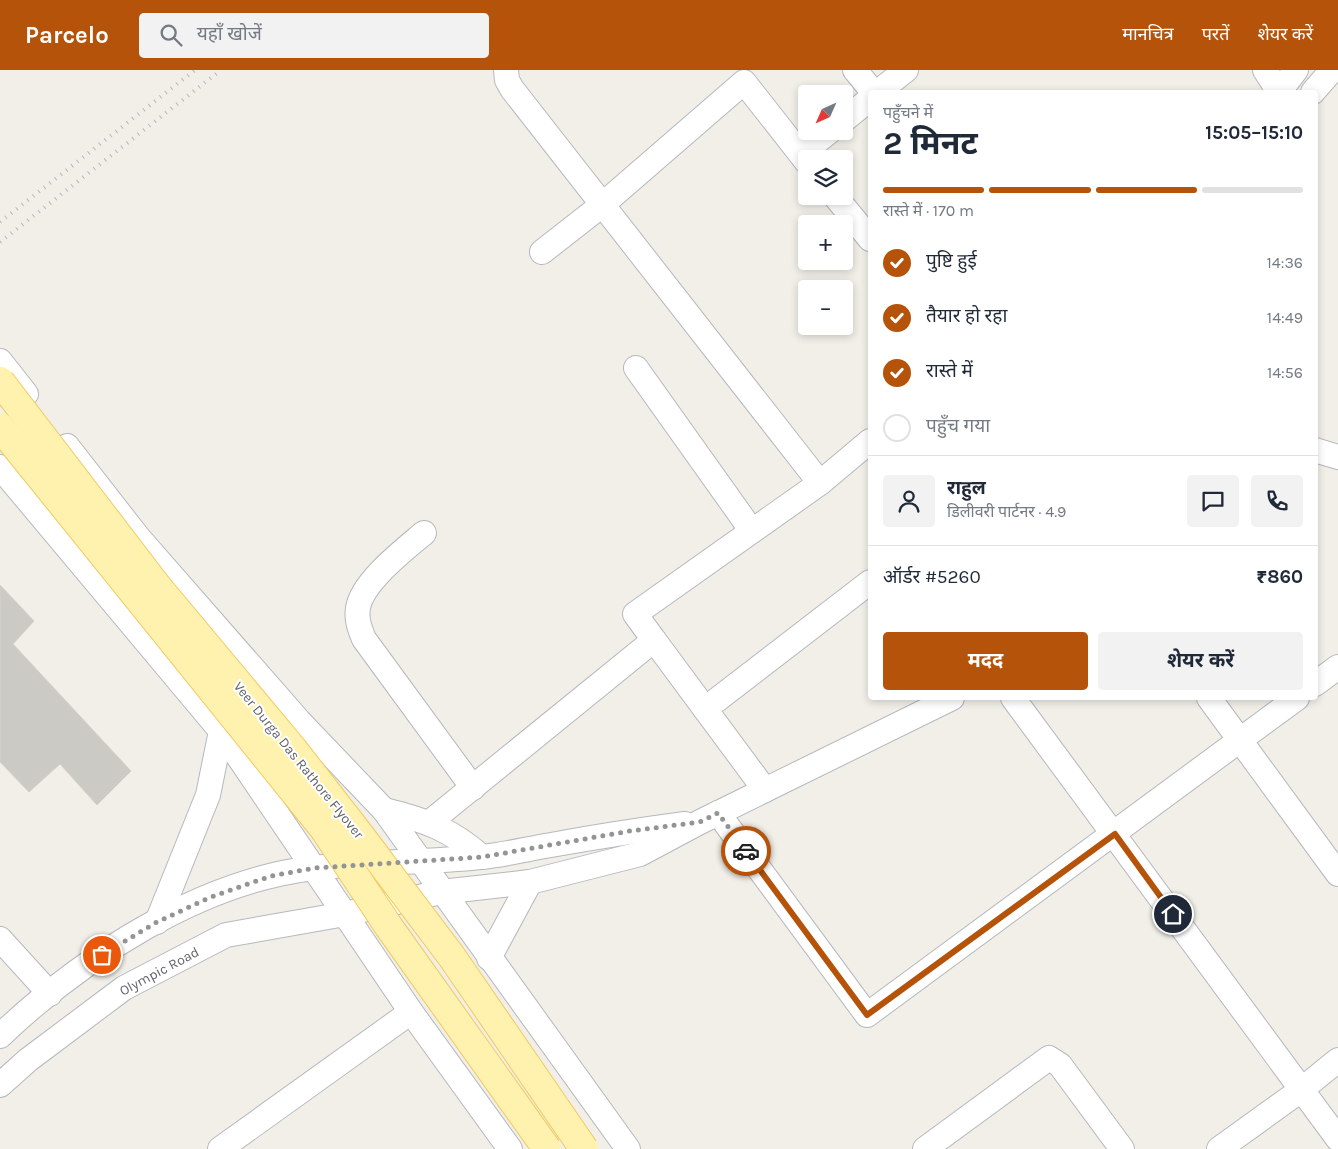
<!DOCTYPE html>
<html lang="hi">
<head>
<meta charset="utf-8">
<style>
  body { margin:0; font-family:Karla,"Noto Sans Devanagari",sans-serif; background:#f2f2f3; color:#1f2937; height:100vh; display:flex; flex-direction:column; font-size:19px; white-space:nowrap }
  * { box-sizing:border-box; margin:0 }
  p { font-size:16px; color:#747a83 }
  .icon { flex:none; width:28px; height:28px; fill:none; stroke:currentColor; stroke-width:2; stroke-linecap:round; stroke-linejoin:round }
  .map { position:relative; flex:1; overflow:hidden }
  .panel { position:absolute; left:868px; top:20px; width:450px; height:610px; display:flex; flex-direction:column; background:#fff; border-radius:5px; box-shadow:0 2px 8px #0003 }
  .panel>* { flex:none }
  .needle { width:32px; rotate:225deg }
  .buttons { position:absolute; left:798px; top:15px; display:grid; gap:10px }
  .buttons a { display:grid; place-items:center; width:55px; height:55px; border-radius:5px; background:#fff; box-shadow:0 2px 8px #0003; font-size:25px }
  .pin { position:absolute; display:grid; place-items:center; width:42px; height:42px; color:#fff; margin:-21px; border:2px solid #fff; border-radius:50%; box-shadow:0 1px 5px #0007 }
  .courier { position:absolute; display:grid; place-items:center; width:50px; height:50px; margin:-25px; border:4px solid #b45309; border-radius:50%; background:#fff; color:#222; box-shadow:0 1px 6px #0007 }
  .overview em { font-style:normal; font-weight:700 }
  .overview div { display:flex; flex-direction:column-reverse }
  .overview { display:flex; align-items:center; justify-content:space-between; height:85px; padding:0 15px }
  h1 { font-size:32px; font-weight:700; line-height:38px }
  .bar { display:grid; grid-template-columns:repeat(4,1fr); gap:8px 5px; align-content:center; height:60px; padding:0 15px }
  .bar i { height:6px; border-radius:4px; background:#e0e1e3 }
  .bar .active { background:#b45309 }
  .bar p { grid-column:span 4 }
  .line { display:flex; align-items:center; gap:12px; padding:0 15px; border-top:1px solid #e0e1e3 }
  .line div { flex:1 }
  .round { display:grid; place-items:center; flex:none; width:52px; height:52px; border-radius:5px; background:#f2f2f3 }
  ol { padding:0 15px; list-style:none }
  li { display:flex; align-items:center; gap:15px; height:55px }
  li p { margin-inline-start:auto }
  li .icon { padding:5px; border-radius:50%; background:#b45309; color:#fff; stroke-width:4 }
  li:last-child { color:#747a83 }
  li i { width:28px; height:28px; border:2px solid #e0e1e3; border-radius:50% }
  .primary-button { display:flex; gap:10px; margin-top:auto; padding:10px 15px }
  .primary-button a { flex:1; height:58px; border-radius:5px; background:#b45309; color:#fff; font-size:20px; font-weight:700; line-height:58px; text-align:center }
  .primary-button a+a { background:#f2f2f3; color:#1f2937 }
  header { display:flex; align-items:center; gap:30px; box-sizing:border-box; height:70px; padding:0 25px; background:#b45309; color:#fff }
  header strong { font-size:24px }
  nav { display:flex; gap:28px; margin-inline-start:auto; font-size:18px }
  .search { width:350px; height:45px; background:#f2f2f3; display:flex; align-items:center; gap:12px; box-sizing:border-box; padding:0 18px; border-radius:5px; color:#747a83; font-size:19px }
  .map>svg:first-child { display:block }
  .building { fill:#cccac5; stroke:#d6d1c6 }
  .lines { fill:none; stroke-linecap:round; stroke-linejoin:round }
  .minor-casing { stroke:#b5b8bc; stroke-width:26 }
  .minor { stroke:#fff; stroke-width:24 }
  .rail { stroke:#b6b7b8; stroke-width:4; stroke-dasharray:1 6; stroke-linecap:butt }
  .major-bridge-casing { stroke:#f2c960; stroke-width:30; stroke-linecap:butt }
  .major-bridge { stroke:#fff2af; stroke-width:28 }
  .done { stroke:#929495; stroke-width:5; stroke-dasharray:0 9 }
  .route { stroke:#b45309; stroke-width:6 }
  .labels { text-anchor:middle; stroke-width:4; stroke-linejoin:round; paint-order:stroke }
  .street-label { font-size:14px; fill:#5f6368; stroke:#fff }
</style>
</head>
<body>
<header>
<strong>Parcelo</strong>
<div class="search"><svg class="icon" aria-label="search" viewBox="0 0 24 24"><circle cx="10" cy="10" r="6"/><path d="M15 15l6 6"/></svg>यहाँ खोजें</div>
<nav><a>मानचित्र</a><a>परतें</a><a>शेयर करें</a></nav>
</header>
<div class="map">
<svg width="1338" height="1079" viewBox="0 0 1338 1079">
  <rect width="100%" height="100%" fill="#f1efe8"/>
  <polygon class="building" points="0,515 34,551 13,574 131,701 97,735 60,694 29,722 0,692"/>
  <g class="lines">
    <defs>
      <g id="minor">
        <polyline points="506,0 507,10 512,19 820,413 635,544 654,570"/>
        <polyline points="855,0 873,22"/>
        <polyline points="1265,0 1279,22"/>
        <polyline points="878,22 906,0"/>
        <polyline points="1279,22 1296,0"/>
        <polyline points="1313,22 1332,0"/>
        <polyline points="844,50 870,29"/>
        <polyline points="801,84 830,61"/>
        <polyline points="835,126 870,169"/>
        <polyline points="542,182 602,135 744,12 806,91"/>
        <polyline points="0,291 26,324"/>
        <polyline points="636,298 752,461"/>
        <polyline points="67,376 138,467 299,651 384,740 628,1079"/>
        <polyline points="1315,380 1338,387"/>
        <polyline points="0,397 221,661 411,942 510,1079"/>
        <polyline points="820,413 870,371"/>
        <path d="M424,463C404,480 362,512 358,538C356,550 360,559 364,569L473,718"/>
        <polyline points="1315,614 1338,597"/>
        <polyline points="1013,628 1338,1069"/>
        <polyline points="1209,628 1338,804"/>
        <polyline points="705,639 870,512"/>
        <path d="M384,740C425,750 450,759 482,787"/>
        <polyline points="718,743 867,945 1297,628"/>
        <polyline points="430,752 654,570 765,720"/>
        <polyline points="157,852 208,725 221,661 228,656"/>
        <polyline points="0,869 50,924"/>
        <polyline points="489,888 530,812"/>
        <path d="M0,966C82,888 200,811 314,798C369,791 425,793 480,787C504,785 527,779 551,775C595,767 640,760 685,754"/>
        <polyline points="0,1015 28,990 124,918 226,865 345,844 441,822 530,812 640,784 700,752 952,628"/>
        <polyline points="220,1079 411,942"/>
        <polyline points="925,1079 1049,988 1060,995 1122,1079"/>
        <polyline points="1219,1079 1301,1020 1338,990"/>
      </g>
    </defs>
    <use href="#minor" class="minor-casing"/>
    <use href="#minor" class="minor"/>
    <g class="rail">
      <polyline points="0,152 195,0"/>
      <polyline points="0,172 221,0"/>
    </g>
    <defs>
      <g id="major-bridge">
        <polyline points="0,311 157,516 293,679 360,765 452,887 584,1079"/>
        <polyline points="0,357 324,759 389,857 547,1079"/>
      </g>
    </defs>
    <use href="#major-bridge" class="major-bridge-casing"/>
    <use href="#major-bridge" class="major-bridge"/>
  </g>
  <g class="lines">
    <polyline class="done" points="102,885 157,852 211,827 271,806 315,798 482,787 630,761 700,752 718,743 746,781"/>
    <polyline class="route" points="746,781 867,945 1115,764 1173,844"/>
  </g>
  <g class="labels">
    <g class="street-label">
      <text transform="translate(299 690) rotate(51)" y="5">Veer Durga Das Rathore Flyover</text>
      <text transform="translate(159 901) rotate(-28)" y="5">Olympic Road</text>
    </g>
  </g>
</svg>
<div class="buttons">
<a><svg class="needle" viewBox="-14 -14 28 28"><path d="M0-13l5 13h-10z" fill="#e53935"/><path d="M0 13l5-13h-10z" fill="#747a83"/></svg></a>
<a><svg class="icon" aria-label="layers" viewBox="0 0 24 24"><path d="M12 4l9 5-9 5-9-5zM3 14l9 5 9-5"/></svg></a>
<a>+</a>
<a>−</a>
</div>
<div class="pin" style="left:102px;top:885px;background:#ea580c"><svg class="icon" aria-label="bag" viewBox="0 0 24 24"><path d="M5 8h14l-1 12H6zM9 8a3 3 0 0 1 6 0"/></svg></div>
<div class="pin" style="left:1173px;top:844px;background:#1f2937"><svg class="icon" aria-label="home" viewBox="0 0 24 24"><path d="M3 11l9-7 9 7M6 9v11h12V9"/></svg></div>
<div class="courier" style="left:746px;top:781px"><svg class="icon" aria-label="car" viewBox="0 0 24 24"><path d="M5 17H2v-5l4-1 3-4h7l3 4 3 1v5h-3M9 17h6M6 11h13"/><circle cx="7" cy="17" r="2"/><circle cx="17" cy="17" r="2"/></svg></div>
<section class="panel">
<div class="overview"><div><h1>2 मिनट</h1><p>पहुँचने में</p></div><em>15:05–15:10</em></div>
<div class="bar"><i class="active"></i><i class="active"></i><i class="active"></i><i></i><p>रास्ते में · 170 m</p></div>
<ol>
<li><svg class="icon" aria-label="check" viewBox="0 0 24 24"><path d="M5 12l5 5 9-10"/></svg>पुष्टि हुई<p>14:36</p></li>
<li><svg class="icon" aria-label="check" viewBox="0 0 24 24"><path d="M5 12l5 5 9-10"/></svg>तैयार हो रहा<p>14:49</p></li>
<li><svg class="icon" aria-label="check" viewBox="0 0 24 24"><path d="M5 12l5 5 9-10"/></svg>रास्ते में<p>14:56</p></li>
<li><i></i>पहुँच गया</li>
</ol>
<div class="line" style="height:90px"><a class="round"><svg class="icon" aria-label="person" viewBox="0 0 24 24"><circle cx="12" cy="8" r="4"/><path d="M4 21q1-7 8-7t8 7"/></svg></a><div><b>राहुल</b><p>डिलीवरी पार्टनर · 4.9</p></div><a class="round"><svg class="icon" aria-label="chat" viewBox="0 0 24 24"><path d="M4 5h16v11H9l-5 4z"/></svg></a><a class="round"><svg class="icon" aria-label="phone" viewBox="0 0 24 24"><path d="M5 4h4l2 5-3 2q2 4 5 5l2-3 5 2v4C11 20 4 13 5 4z"/></svg></a></div>
<div class="line" style="height:65px"><div>ऑर्डर #5260</div><b>₹860</b></div>
<div class="primary-button"><a>मदद</a><a>शेयर करें</a></div>
</section>
</div>
</body>
</html>
